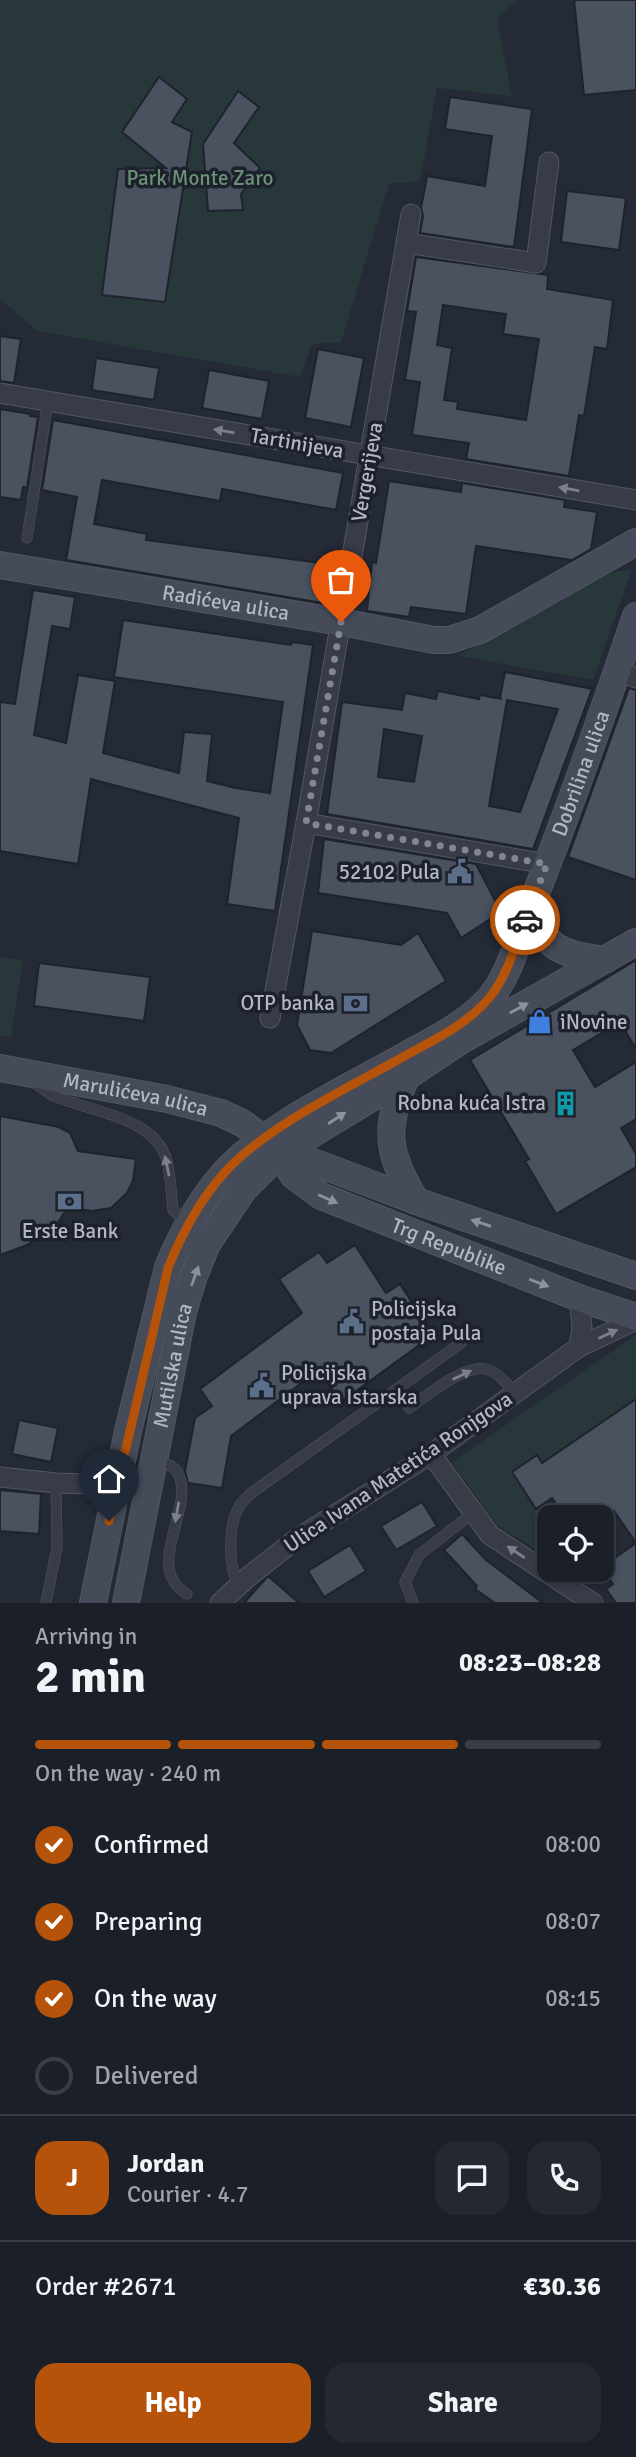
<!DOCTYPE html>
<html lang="en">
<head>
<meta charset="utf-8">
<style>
  body { margin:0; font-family:Signika,sans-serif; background:#242830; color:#f1f3f6; height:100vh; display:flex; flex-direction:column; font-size:26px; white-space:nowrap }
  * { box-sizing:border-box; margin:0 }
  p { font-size:23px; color:#a0a3a8 }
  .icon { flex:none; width:38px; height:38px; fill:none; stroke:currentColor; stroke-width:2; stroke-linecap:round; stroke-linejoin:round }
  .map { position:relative; height:1603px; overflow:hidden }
  .sheet { display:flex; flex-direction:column; background:#1b2028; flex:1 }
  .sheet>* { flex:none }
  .tools { position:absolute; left:537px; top:1505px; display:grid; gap:14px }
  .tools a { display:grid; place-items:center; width:77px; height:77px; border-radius:14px; background:#1b2028; box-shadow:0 4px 10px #0003,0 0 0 2px #393e45; font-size:35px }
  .pin { position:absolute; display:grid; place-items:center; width:60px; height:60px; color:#fff; margin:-72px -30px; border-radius:50% 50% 50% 0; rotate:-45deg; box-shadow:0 0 7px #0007 }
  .pin .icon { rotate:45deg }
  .courier { position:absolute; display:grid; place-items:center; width:70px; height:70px; margin:-35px; border:5px solid #b45309; border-radius:50%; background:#fff; color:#222; box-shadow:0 2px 9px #0007 }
  .summary em { font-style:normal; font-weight:700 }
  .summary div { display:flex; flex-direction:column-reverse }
  .summary { display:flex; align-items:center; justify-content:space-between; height:119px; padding:0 35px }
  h1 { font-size:46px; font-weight:700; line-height:52px }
  .bar { display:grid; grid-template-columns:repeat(4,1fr); gap:10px 7px; align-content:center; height:84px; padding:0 35px }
  .bar i { height:9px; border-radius:5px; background:#393e45 }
  .bar .current { background:#b45309 }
  .bar p { grid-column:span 4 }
  .line { display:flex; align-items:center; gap:18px; padding:0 35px; border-top:2px solid #393e45 }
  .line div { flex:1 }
  .round { display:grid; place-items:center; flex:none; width:74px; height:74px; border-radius:21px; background:#242830 }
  ol { padding:0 35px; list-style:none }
  li { display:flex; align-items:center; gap:21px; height:77px }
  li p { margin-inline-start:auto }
  li .icon { padding:7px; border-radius:50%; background:#b45309; color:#fff; stroke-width:4 }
  li:last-child { color:#a0a3a8 }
  li i { width:38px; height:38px; border:4px solid #393e45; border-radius:50% }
  .primary-button { display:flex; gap:14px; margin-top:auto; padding:14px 35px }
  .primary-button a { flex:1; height:80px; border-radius:21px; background:#b45309; color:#fff; font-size:28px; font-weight:700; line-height:80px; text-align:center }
  .primary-button a+a { background:#242830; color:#f1f3f6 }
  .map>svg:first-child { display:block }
  .green { fill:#28383a }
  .building { fill:#4a515f; stroke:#1e232d; stroke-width:2; fill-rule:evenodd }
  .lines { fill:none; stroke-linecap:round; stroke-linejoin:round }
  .service-casing { stroke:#525761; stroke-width:11 }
  .minor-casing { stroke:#525761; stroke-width:21 }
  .secondary-casing { stroke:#525761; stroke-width:28 }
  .service { stroke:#373c47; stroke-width:10 }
  .minor { stroke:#373c47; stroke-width:19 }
  .secondary { stroke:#454b59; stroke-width:26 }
  .oneway { fill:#7b808b }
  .oneway2 { fill:#8c919e }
  .done { stroke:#808692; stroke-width:7; stroke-dasharray:0 12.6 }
  .route { stroke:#b45309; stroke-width:9 }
  .labels { text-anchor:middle; stroke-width:7; stroke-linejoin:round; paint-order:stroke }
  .park-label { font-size:21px; fill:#6c9177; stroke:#1c212b }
  .street-label { font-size:21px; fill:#b2b7c3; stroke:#1c212b }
  .poi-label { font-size:21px; fill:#b2b7c3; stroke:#1c212b; text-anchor:end }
</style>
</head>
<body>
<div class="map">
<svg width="636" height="1603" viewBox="0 0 636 1603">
  <rect width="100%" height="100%" fill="#242a36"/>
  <g class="green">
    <polygon points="0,0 518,0 497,18 512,96 437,88 420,181 389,184 341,342 312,344 300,377 37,331 0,299"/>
    <polygon points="632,569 593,680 458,656 604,574"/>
    <polygon points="0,957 23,960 11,1037 0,1036"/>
    <polygon points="636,1335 636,1399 542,1463 537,1455 512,1472 549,1526 549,1539 539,1551 497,1525 452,1462"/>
  </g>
  <g class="building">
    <polygon points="574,0 636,0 636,90 584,95"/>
    <polygon points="159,77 187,99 172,122 192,132 165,302 102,295 118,169 166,168 122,132"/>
    <polygon points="238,91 259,107 234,143 260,168 241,194 243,210 208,211 203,144"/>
    <polygon points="450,97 532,109 514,247 420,233 423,216 421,208 427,176 485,186 492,136 445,129"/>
    <polygon points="567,191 626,198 619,250 561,242"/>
    <path d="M416,257L548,275L547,289L613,300L607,349L595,347L584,416L579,415L569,476L466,459L469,443L412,435L420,382L405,380L416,312L407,311ZM443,305L506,314L503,334L539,339L526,420L457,409L458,402L444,400L452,348L437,345Z"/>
    <polygon points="0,336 21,339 14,383 0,381"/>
    <polygon points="318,349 364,358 351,427 305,418"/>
    <polygon points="96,358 159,368 154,400 92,390"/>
    <polygon points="209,370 269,381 262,419 202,408"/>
    <polygon points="0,409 30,414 30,416 38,417 27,488 23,487 21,500 0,497"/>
    <polygon points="53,420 343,473 336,510 222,489 220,501 102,480 94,524 147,534 146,540 328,564 323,603 66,560 77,497 42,490"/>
    <polygon points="389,481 461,492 462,483 565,500 564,507 597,512 591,549 572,560 476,546 466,614 411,607 409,617 367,611 372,562 376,563"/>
    <polygon points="33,590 75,597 70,629 52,626 34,735 66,743 78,675 115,681 103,753 179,773 184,732 212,734 207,781 236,788 270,793 283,702 114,677 123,620 291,645 292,642 313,645 275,911 227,904 239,818 91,779 78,864 0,851 0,702 15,704"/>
    <path d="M505,672L592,689L533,849L327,814L342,702L402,710L405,693L436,699L438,691L479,699L480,695L502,699L500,698ZM507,700L558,709L520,812L489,806ZM384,729L422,736L414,782L378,777Z"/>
    <polygon points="629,688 636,690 636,880 568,857"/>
    <polygon points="324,839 476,864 501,912 461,938 447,913 318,893"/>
    <polygon points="312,931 401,945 418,933 446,981 331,1053 310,1050 297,1025"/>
    <polygon points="636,960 636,1049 620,1022 573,1050 595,1087 636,1062 636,1119 621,1128 636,1154 636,1167 556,1214 525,1161 529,1159 470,1060"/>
    <polygon points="39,963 150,977 144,1021 34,1006"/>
    <polygon points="0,1116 59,1127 70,1133 78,1151 136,1159 133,1181 127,1193 111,1208 91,1211 68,1207 57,1224 27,1245 0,1255"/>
    <polygon points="355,1245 386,1293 400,1284 433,1335 341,1402 319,1370 231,1436 222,1488 188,1483 185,1471 195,1418 212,1406 200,1389 302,1313 279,1279 319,1252 327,1263"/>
    <polygon points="636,1399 636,1603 616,1603 606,1589 613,1584 602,1567 636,1543 614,1511 605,1517 565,1517 552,1498 536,1509 512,1472 537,1455 542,1463"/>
    <polygon points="19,1420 58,1428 51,1462 12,1454"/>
    <polygon points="0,1490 41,1494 39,1534 0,1531"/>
    <polygon points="422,1502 437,1526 396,1550 381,1526"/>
    <polygon points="462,1534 486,1560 543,1603 495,1603 475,1589 477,1586 444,1550"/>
    <polygon points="350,1545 366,1571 324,1597 308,1571"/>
    <polygon points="268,1576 299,1603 244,1603"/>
  </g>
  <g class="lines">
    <defs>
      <g id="service">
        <polyline points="27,538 48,401"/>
        <path d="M36,1084C42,1088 48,1093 54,1096C89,1111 156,1117 167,1161C171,1176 171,1194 173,1210L178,1215L190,1216"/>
        <path d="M409,1408C427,1396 464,1364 486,1369C498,1372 507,1384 515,1393"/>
        <path d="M154,1459C162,1462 174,1465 178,1473C196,1508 142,1568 187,1594"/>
        <path d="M239,1585C228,1568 228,1525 239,1507C241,1502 247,1498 250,1494L461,1343"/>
        <polyline points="46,1603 57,1547 56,1483"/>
        <polyline points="413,1603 405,1582 419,1555 474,1512"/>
      </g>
      <g id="minor">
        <polyline points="406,243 536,263 549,162"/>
        <polyline points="0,393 636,500"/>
        <polyline points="617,670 636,678"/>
        <polyline points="306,823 547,864"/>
        <polyline points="270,1018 306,823 411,214"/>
        <polyline points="579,1298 582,1327 579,1347"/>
        <polyline points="431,1454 490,1535 593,1603"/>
        <polyline points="0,1477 56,1483 148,1486"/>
        <polyline points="220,1603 248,1577 295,1540 431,1454 579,1347 636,1320"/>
      </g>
      <g id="secondary">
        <path id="s1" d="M0,565L341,622L434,640H449L480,630L636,542"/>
        <path d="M529,910C550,952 561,953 605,960"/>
        <path id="s2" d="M0,1068L167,1099L221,1113L242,1123L264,1139L279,1154L294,1176L321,1196L579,1298L636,1317"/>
        <path d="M406,1077C384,1129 386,1152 416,1201"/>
        <polyline points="279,1154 316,1163 416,1201 636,1276"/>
        <path id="s3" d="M93,1603L128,1431L168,1267C182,1233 200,1200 225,1172C267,1126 348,1088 403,1057C433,1040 466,1025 490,998C511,973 519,935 531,906C569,810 603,713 636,616"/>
        <path id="s4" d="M126,1603L183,1312L194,1276L207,1244L244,1189L279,1154L406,1077L460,1041L636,942"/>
      </g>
    </defs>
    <use href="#service" class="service-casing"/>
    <use href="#minor" class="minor-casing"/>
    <use href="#secondary" class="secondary-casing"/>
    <use href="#service" class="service"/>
    <use href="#minor" class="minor"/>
    <use href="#secondary" class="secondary"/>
  </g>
  <defs><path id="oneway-solid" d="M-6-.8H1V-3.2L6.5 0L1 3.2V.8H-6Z" transform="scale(1.75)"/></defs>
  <g class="oneway">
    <use href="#oneway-solid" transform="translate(224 431) rotate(-170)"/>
    <use href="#oneway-solid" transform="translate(569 489) rotate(-170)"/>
    <use href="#oneway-solid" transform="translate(167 1166) rotate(-102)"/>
    <use href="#oneway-solid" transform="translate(608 1334) rotate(-25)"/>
    <use href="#oneway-solid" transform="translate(462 1375) rotate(-26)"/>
    <use href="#oneway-solid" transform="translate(177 1512) rotate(100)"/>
    <use href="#oneway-solid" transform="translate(516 1552) rotate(-146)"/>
  </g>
  <g class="oneway2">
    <use href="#oneway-solid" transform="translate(519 1008) rotate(-29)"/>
    <use href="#oneway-solid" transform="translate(337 1118) rotate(-33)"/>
    <use href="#oneway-solid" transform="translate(328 1199) rotate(24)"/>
    <use href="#oneway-solid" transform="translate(481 1223) rotate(-161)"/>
    <use href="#oneway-solid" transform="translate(195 1276) rotate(-70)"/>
    <use href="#oneway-solid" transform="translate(539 1283) rotate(21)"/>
  </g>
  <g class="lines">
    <polyline class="done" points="341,622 306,823 547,864 525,920"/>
    <path class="route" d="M109,1521L168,1268C182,1233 200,1200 225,1172C267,1126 348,1088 403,1057C433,1040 467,1025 490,997C507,976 516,945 525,920"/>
  </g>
  <defs>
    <symbol id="civic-bare" viewBox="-9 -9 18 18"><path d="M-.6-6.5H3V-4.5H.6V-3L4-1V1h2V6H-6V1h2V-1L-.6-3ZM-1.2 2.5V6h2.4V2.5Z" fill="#5c6f8a" stroke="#1c212b" stroke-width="2.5" paint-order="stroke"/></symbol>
    <symbol id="bank-bare" viewBox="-9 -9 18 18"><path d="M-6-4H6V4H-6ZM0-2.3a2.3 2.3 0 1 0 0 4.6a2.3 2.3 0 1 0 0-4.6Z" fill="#5c6f8a" stroke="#1c212b" stroke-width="2.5" paint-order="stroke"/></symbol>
    <symbol id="shop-bare" viewBox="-9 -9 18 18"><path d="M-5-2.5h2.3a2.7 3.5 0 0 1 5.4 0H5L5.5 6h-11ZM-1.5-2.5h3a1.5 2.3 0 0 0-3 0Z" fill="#3f7fe0" stroke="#1c212b" stroke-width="2.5" paint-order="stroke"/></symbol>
    <symbol id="building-bare" viewBox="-9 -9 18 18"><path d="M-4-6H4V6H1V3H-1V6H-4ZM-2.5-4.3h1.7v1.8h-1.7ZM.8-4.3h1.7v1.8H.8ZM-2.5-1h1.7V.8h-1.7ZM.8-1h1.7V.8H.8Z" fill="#0f9aa8" stroke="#1c212b" stroke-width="2.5" paint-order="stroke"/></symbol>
  </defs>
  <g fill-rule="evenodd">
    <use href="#civic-bare" x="442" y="854" width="35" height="35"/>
    <use href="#bank-bare" x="338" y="986" width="35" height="35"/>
    <use href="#shop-bare" x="522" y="1004" width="35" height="35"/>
    <use href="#building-bare" x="548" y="1086" width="35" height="35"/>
    <use href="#bank-bare" x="52" y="1184" width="35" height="35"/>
    <use href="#civic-bare" x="334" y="1304" width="35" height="35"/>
    <use href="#civic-bare" x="244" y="1368" width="35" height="35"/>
  </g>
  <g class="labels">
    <g class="park-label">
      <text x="200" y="185">Park Monte Zaro</text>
    </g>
    <g class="street-label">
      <text transform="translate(297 443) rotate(10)" y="7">Tartinijeva</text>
      <text transform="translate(367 472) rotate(-80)" y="7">Vergerijeva</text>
      <text dy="7" stroke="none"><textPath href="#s1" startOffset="229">Radićeva ulica</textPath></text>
      <text dy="7" stroke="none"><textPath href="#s3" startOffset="1017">Dobrilina ulica</textPath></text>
      <text dy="7" stroke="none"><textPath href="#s2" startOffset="138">Marulićeva ulica</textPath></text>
      <text dy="7" stroke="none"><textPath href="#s2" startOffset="495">Trg Republike</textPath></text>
      <text dy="7" stroke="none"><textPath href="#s4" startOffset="242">Mutilska ulica</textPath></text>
      <text transform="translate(398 1472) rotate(-34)" y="7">Ulica Ivana Matetića Ronjgova</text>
    </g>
    <g class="poi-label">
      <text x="440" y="879">52102 Pula</text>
      <text x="335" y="1010">OTP banka</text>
      <text x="560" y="1029" text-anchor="start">iNovine</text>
      <text x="546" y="1110">Robna kuća Istra</text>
      <text x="70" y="1238" text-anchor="middle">Erste Bank</text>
      <text x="371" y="1316" text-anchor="start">Policijska<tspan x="371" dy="24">postaja Pula</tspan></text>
      <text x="281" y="1380" text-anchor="start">Policijska<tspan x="281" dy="24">uprava Istarska</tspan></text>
    </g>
  </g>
</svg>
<div class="tools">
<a><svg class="icon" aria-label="locate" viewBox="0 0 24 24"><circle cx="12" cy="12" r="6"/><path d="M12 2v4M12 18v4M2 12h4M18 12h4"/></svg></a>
</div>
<div class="pin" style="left:341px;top:622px;background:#ea580c"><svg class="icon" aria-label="bag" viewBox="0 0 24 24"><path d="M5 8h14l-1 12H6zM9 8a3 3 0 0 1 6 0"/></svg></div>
<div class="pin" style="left:109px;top:1521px;background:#1f2937"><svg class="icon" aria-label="home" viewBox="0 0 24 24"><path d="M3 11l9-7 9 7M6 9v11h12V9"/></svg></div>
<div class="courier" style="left:525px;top:920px"><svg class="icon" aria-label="car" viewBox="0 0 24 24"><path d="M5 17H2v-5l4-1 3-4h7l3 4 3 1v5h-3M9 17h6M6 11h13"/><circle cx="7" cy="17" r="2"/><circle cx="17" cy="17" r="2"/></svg></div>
</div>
<section class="sheet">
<div class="summary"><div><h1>2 min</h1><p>Arriving in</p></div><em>08:23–08:28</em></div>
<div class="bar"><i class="current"></i><i class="current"></i><i class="current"></i><i></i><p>On the way · 240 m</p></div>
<ol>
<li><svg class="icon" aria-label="check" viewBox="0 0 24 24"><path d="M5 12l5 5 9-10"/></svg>Confirmed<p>08:00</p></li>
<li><svg class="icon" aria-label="check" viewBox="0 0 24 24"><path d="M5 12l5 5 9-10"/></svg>Preparing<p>08:07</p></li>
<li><svg class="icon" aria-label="check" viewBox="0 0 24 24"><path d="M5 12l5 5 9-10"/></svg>On the way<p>08:15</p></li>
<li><i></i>Delivered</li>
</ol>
<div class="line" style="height:126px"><b class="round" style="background:#b45309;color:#fff">J</b><div><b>Jordan</b><p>Courier · 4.7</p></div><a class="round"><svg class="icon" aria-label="chat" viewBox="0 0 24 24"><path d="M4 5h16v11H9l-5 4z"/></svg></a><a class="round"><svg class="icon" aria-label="phone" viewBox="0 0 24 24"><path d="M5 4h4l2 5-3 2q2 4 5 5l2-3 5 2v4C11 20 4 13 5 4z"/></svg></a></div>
<div class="line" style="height:91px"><div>Order #2671</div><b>€30.36</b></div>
<div class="primary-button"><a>Help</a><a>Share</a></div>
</section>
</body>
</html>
